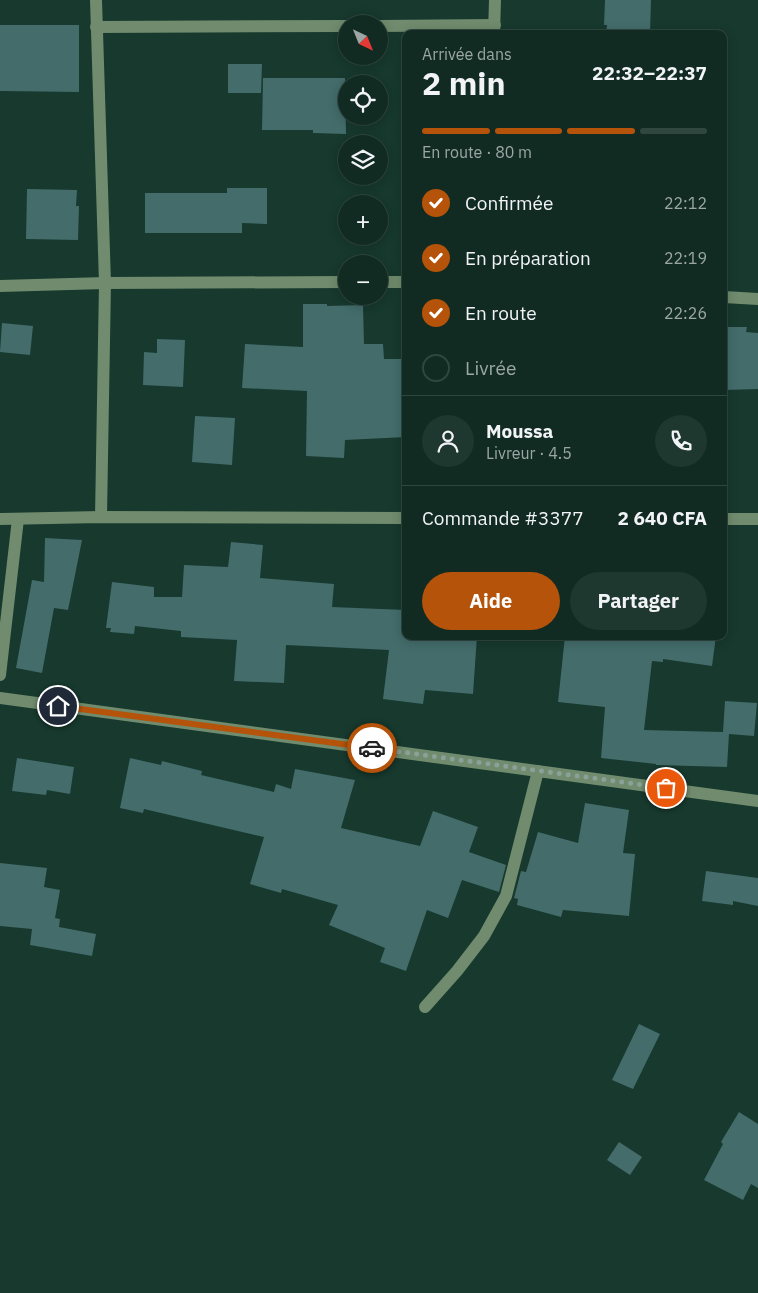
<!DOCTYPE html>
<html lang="fr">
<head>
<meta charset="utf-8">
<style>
  body { margin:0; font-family:"IBM Plex Sans",sans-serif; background:#1e372f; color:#f1f3f6; height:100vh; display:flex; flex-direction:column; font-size:19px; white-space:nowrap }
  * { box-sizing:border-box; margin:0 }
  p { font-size:16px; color:#9ca7a5 }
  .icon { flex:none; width:28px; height:28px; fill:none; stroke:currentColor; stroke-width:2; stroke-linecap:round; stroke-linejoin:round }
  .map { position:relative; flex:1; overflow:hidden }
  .side { position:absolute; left:402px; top:30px; width:325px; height:610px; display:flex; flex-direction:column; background:#112b22; border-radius:10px; box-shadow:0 2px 12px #0003,0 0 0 1px #304740 }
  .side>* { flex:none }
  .needle { width:32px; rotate:137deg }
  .buttons { position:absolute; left:338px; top:15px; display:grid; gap:10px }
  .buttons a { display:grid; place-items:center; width:50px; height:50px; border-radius:50%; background:#112b22; box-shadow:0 2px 12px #0003,0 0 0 1px #304740; font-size:25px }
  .pin { position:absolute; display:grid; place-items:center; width:42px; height:42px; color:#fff; margin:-21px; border:2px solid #fff; border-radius:50%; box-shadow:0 1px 5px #0007 }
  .courier { position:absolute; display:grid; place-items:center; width:50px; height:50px; margin:-25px; border:4px solid #b45309; border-radius:50%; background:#fff; color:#222; box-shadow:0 1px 6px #0007 }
  .summary em { font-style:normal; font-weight:700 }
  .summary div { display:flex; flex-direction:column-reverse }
  .summary { display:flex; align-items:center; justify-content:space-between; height:85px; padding:0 20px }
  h1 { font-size:32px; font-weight:700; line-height:38px }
  .bar { display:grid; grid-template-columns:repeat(4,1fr); gap:8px 5px; align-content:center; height:60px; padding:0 20px }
  .bar i { height:6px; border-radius:4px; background:#304740 }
  .bar .current { background:#b45309 }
  .bar p { grid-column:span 4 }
  .line { display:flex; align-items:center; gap:12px; padding:0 20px; border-top:1px solid #304740 }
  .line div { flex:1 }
  .round { display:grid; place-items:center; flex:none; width:52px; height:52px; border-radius:26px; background:#1e372f }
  ol { padding:0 20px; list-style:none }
  li { display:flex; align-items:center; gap:15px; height:55px }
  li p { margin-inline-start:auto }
  li .icon { padding:5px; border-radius:50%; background:#b45309; color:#fff; stroke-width:4 }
  li:last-child { color:#9ca7a5 }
  li i { width:28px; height:28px; border:2px solid #304740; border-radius:50% }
  .button { display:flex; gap:10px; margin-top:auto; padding:10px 20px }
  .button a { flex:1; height:58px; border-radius:30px; background:#b45309; color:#fff; font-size:20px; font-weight:700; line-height:58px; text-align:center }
  .button a+a { background:#1e372f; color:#f1f3f6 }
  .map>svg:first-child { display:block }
  .building { fill:#436c6b }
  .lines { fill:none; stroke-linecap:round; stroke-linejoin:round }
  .minor { stroke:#708b6d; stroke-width:12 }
  .done { stroke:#89a198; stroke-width:5; stroke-dasharray:0 9 }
  .route { stroke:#b45309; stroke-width:6 }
</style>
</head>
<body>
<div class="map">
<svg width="758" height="1293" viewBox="0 0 758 1293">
  <rect width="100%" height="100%" fill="#17392e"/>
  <g class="building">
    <polygon points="605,0 651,0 650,34 606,34 607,25 604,25"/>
    <polygon points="0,25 79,25 79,92 0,91"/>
    <polygon points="228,64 262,64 261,93 228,93"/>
    <polygon points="263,78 345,78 346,134 313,133 313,130 262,130"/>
    <polygon points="227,188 267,188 267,224 242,223 242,233 145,233 145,193 227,193"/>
    <polygon points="27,189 77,190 76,206 79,206 78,240 26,239"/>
    <polygon points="303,304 327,304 327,306 363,305 364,344 383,344 384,359 401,359 402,395 406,395 406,437 345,440 344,458 306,456 307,391 242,388 245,344 303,347"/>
    <polygon points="2,323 33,326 30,355 0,352"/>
    <polygon points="724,327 747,327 746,332 758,333 758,389 724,390"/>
    <polygon points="157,339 185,340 183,387 143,385 144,352 157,353"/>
    <polygon points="195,416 235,418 232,465 192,462"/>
    <polygon points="45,538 82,540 68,610 54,608 42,673 16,668 32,580 44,582"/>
    <polygon points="231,542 263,545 260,578 334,584 332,607 406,610 406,636 477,636 473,694 425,690 423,704 383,699 389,650 286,645 284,683 234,681 237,640 181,637 181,631 135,626 134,634 110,632 111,628 106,628 112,582 154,587 154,597 182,597 184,565 228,567"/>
    <polygon points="565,636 716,636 712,666 663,659 663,662 652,661 644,730 723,732 725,701 757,703 754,736 729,734 727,767 656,765 656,764 601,758 605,707 558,702"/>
    <polygon points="17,758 74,767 70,794 47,790 46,795 12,791"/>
    <polygon points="130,758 161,765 162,761 202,771 201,775 274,792 276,784 291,789 295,769 355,780 341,828 420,846 433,811 478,827 469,852 506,865 499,892 462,880 448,918 427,910 406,971 380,962 385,948 329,925 338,905 282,889 281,893 250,884 264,837 144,809 143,813 120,808"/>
    <polygon points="585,803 629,810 623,853 635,854 629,916 563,910 561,917 517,905 518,899 514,898 521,871 526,872 538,832 578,843"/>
    <polygon points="0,863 47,868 44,887 60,890 55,918 60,919 59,927 96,934 92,956 30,945 32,929 0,926"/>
    <polygon points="706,871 758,878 758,906 733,901 733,905 702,901"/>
    <polygon points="639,1024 660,1034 633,1089 612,1080"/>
    <polygon points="739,1112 758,1124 758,1188 751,1184 743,1200 704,1180 723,1144 721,1142"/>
    <polygon points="619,1142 642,1157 630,1175 607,1160"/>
  </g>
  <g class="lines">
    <g class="minor">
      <polyline points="96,0 105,283 101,517"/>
      <polyline points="379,26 495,25"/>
      <polyline points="96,27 346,26"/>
      <polyline points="494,34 495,0"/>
      <polyline points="379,282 406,282"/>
      <polyline points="0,286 105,283 346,282"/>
      <polyline points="724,297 758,299"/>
      <polyline points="0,519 101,517 406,518"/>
      <polyline points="724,519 758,519"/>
      <polyline points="0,675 18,519"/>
      <polyline points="0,698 758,801"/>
      <polyline points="425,1007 457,971 484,936 506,896 538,771"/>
    </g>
  </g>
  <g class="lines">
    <polyline class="done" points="372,748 666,788"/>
    <polyline class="route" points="58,706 372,748"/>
  </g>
</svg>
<div class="buttons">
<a><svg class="needle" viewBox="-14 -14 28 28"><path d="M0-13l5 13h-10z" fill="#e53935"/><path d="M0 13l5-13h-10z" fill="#9ca7a5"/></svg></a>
<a><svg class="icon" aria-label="locate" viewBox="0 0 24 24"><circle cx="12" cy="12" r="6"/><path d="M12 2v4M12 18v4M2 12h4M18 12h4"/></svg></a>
<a><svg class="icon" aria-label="layers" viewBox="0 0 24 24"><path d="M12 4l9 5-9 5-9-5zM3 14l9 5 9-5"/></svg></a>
<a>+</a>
<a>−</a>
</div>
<div class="pin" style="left:666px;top:788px;background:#ea580c"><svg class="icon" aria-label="bag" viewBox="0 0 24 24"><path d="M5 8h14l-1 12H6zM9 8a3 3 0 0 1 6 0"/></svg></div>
<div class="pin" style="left:58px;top:706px;background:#1f2937"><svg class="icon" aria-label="home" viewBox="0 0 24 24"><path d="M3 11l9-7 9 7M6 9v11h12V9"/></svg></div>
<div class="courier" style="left:372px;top:748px"><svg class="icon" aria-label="car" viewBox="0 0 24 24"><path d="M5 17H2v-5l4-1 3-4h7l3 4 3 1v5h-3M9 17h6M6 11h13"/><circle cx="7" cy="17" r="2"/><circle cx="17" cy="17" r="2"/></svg></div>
<section class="side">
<div class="summary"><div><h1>2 min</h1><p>Arrivée dans</p></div><em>22:32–22:37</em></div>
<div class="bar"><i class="current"></i><i class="current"></i><i class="current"></i><i></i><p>En route · 80 m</p></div>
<ol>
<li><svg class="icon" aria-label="check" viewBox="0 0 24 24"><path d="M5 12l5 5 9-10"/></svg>Confirmée<p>22:12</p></li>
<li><svg class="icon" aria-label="check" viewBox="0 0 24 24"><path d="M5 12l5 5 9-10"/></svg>En préparation<p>22:19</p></li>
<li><svg class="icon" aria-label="check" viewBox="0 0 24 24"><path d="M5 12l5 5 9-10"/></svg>En route<p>22:26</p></li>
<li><i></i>Livrée</li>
</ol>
<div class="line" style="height:90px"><a class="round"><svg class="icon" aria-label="person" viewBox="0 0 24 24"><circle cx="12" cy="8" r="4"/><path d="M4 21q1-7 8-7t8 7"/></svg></a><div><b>Moussa</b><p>Livreur · 4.5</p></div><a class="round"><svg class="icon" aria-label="phone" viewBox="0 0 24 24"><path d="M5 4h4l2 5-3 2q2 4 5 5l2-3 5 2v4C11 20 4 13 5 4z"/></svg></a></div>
<div class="line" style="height:65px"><div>Commande #3377</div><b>2 640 CFA</b></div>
<div class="button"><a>Aide</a><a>Partager</a></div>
</section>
</div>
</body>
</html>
